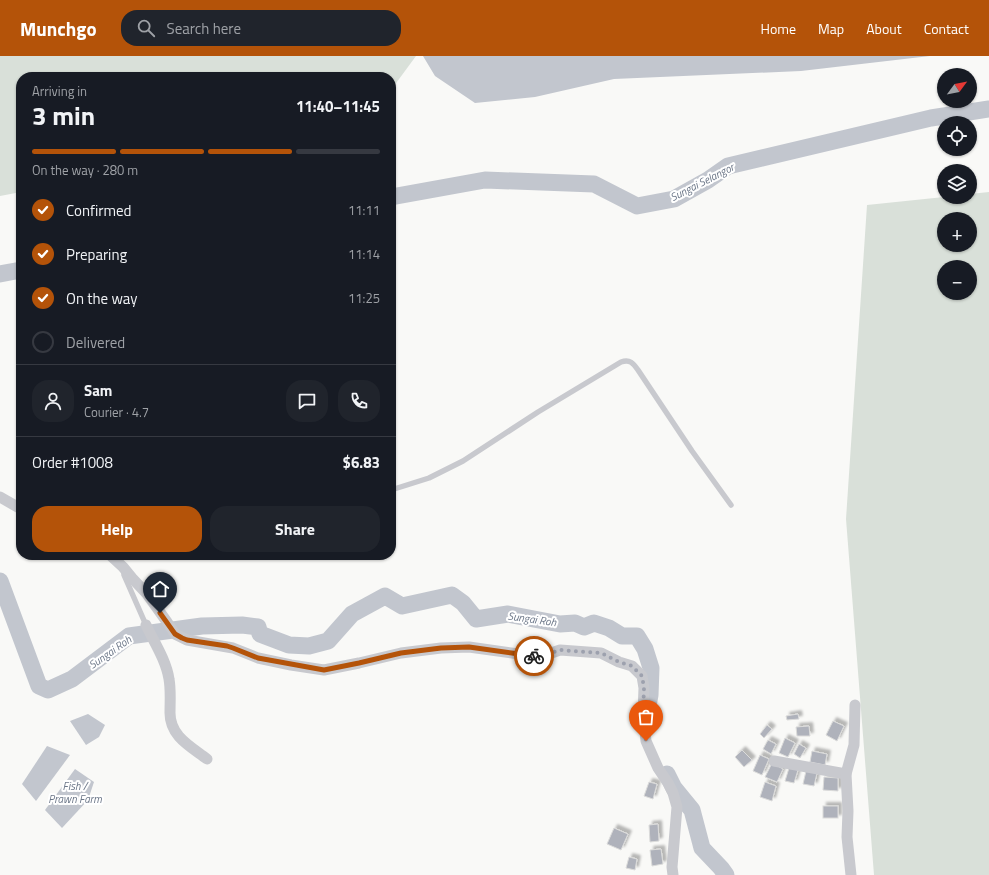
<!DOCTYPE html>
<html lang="en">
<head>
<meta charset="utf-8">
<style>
  body { margin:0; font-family:"Titillium Web",sans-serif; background:#20242c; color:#f1f3f6; height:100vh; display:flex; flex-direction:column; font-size:15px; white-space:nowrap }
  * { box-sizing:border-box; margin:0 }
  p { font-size:13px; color:#9ea1a6 }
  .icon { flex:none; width:22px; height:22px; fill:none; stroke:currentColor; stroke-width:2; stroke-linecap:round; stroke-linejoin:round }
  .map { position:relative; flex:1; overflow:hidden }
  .panel { position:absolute; left:16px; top:16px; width:380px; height:488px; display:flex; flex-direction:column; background:#171b24; border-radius:16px; box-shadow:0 1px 3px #0004 }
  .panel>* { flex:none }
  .needle { width:26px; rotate:58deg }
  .buttons { position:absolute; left:937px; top:12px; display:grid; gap:8px }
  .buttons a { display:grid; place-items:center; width:40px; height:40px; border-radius:50%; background:#171b24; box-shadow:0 1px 3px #0004; font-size:20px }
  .pin { position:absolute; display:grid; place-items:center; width:34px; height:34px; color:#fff; margin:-41px -17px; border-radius:50% 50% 50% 0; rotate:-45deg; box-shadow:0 0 4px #0007 }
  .pin .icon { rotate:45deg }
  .courier { position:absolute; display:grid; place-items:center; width:40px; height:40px; margin:-20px; border:3px solid #b45309; border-radius:50%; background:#fff; color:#222; box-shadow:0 1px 5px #0007 }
  .overview em { font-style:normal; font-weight:700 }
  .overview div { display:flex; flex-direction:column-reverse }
  .overview { display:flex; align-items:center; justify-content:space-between; height:68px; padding:0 16px }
  h1 { font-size:26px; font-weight:700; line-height:30px }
  .bar { display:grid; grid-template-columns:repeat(4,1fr); gap:6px 4px; align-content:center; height:48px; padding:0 16px }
  .bar i { height:5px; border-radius:3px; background:#363941 }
  .bar .current { background:#b45309 }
  .bar p { grid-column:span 4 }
  .line { display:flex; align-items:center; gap:10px; padding:0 16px; border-top:1px solid #363941 }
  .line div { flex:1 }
  .round { display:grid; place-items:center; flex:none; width:42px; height:42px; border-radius:16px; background:#20242c }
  ol { padding:0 16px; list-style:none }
  li { display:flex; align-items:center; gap:12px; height:44px }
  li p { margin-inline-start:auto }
  li .icon { padding:4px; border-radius:50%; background:#b45309; color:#fff; stroke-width:4 }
  li:last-child { color:#9ea1a6 }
  li i { width:22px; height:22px; border:2px solid #363941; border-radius:50% }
  .cta { display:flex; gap:8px; margin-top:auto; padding:8px 16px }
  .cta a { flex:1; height:46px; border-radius:16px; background:#b45309; color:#fff; font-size:16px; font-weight:700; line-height:46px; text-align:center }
  .cta a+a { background:#20242c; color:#f1f3f6 }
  header { display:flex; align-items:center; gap:24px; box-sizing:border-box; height:56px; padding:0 20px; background:#b45309; color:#fff }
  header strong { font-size:19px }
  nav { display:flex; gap:22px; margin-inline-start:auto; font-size:14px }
  .search { width:280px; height:36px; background:#20242c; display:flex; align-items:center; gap:10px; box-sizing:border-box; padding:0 14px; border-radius:16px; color:#9ea1a6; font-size:15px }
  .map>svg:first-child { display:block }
  .green { fill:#d9e0d9; fill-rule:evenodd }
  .water { fill:#c2c6ce }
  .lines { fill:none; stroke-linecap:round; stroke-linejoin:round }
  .river { stroke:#c2c6ce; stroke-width:17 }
  .building { fill:#afb2bb; stroke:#dbdbda; filter:url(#shadow) }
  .service { stroke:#c8c9ce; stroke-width:5.5 }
  .minor { stroke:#c8c9ce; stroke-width:11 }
  .done { stroke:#9da1ae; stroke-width:4; stroke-dasharray:0 7.2 }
  .route { stroke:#b45309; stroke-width:5 }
  .labels { text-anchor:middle; stroke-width:4; stroke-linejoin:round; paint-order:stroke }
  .water-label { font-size:11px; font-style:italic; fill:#6c7788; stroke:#fff }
</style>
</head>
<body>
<header>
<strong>Munchgo</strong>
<div class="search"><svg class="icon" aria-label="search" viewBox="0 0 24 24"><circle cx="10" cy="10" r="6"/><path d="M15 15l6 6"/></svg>Search here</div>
<nav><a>Home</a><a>Map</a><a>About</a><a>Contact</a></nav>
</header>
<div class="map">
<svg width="989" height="819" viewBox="0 0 989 819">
  <defs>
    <filter id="shadow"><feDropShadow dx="3.5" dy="-3.5" stdDeviation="1" flood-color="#0004"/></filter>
  </defs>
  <rect width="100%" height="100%" fill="#f9f9f7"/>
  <g class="green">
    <polygon points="0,0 416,0 391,34 391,21 21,21 21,136 0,140"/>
    <path d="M989,136V819H874L846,463L867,149L944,141H970V138ZM944,163H970V189H944ZM944,211H970V237H944Z"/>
  </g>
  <g class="water">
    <polygon points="423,0 930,0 801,15 614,23 535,41 475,47 435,20"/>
    <polygon points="88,658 105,669 99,681 86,689 70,665"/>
    <polygon points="47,690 70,699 36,745 22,728"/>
    <polygon points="75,713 94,726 88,744 62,772 45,754"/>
  </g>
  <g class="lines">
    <g class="river">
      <polyline points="391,141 485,124 594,128 637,150 674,143 708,124 728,110 931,62 989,53"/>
      <polyline points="0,218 21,214"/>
      <polyline points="0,525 39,630 48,634 72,623 129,580 202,570 242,569 258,571 260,578 289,589 309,590 328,585 352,558 385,540 402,550 452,539 463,547 476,563 508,558 560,568 575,567 584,571 594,567 609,572 622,580 637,580 645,593 651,612 650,639 646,661 647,668"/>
      <polyline points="667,718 674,732 692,754 702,792 721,812 726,819"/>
    </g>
  </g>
  <g class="building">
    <polygon points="798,658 799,663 787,664 786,660"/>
    <polygon points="833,665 844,670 837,685 826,679"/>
    <polygon points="767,669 772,673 764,682 760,678"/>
    <polygon points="809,670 810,680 797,680 796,671"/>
    <polygon points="785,682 795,687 788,701 779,697"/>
    <polygon points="768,684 776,688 771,698 763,693"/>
    <polygon points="799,688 806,692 800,702 794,698"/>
    <polygon points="742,694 752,704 744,711 735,701"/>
    <polygon points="812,695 827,698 825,709 810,706"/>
    <polygon points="760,699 769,703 762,719 753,715"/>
    <polygon points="772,707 783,713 777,726 765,721"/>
    <polygon points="789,712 798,714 794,727 785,725"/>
    <polygon points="806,715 817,717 814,730 803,728"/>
    <polygon points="824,721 838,722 838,735 823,734"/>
    <polygon points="649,726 657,728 653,743 644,740"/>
    <polygon points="765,726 776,730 772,745 760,741"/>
    <rect x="823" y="750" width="15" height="12"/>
    <polygon points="658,768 659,785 650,786 649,769"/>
    <polygon points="614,772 628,778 621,794 607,788"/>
    <polygon points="661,793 663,808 652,810 650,794"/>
    <polygon points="629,801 637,803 635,814 626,812"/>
  </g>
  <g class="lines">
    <g class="service">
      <path d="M391,434L429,422L463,405L538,356L621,306C630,303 633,307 638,314L692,395L731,449"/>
      <polyline points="115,502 141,499"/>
      <polyline points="124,515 124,519 146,569"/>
    </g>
    <g class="minor">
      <polyline points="0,441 21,453"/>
      <polyline points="110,499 123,511 132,522 147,538 167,566 175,578 187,584 233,592 258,602 291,609 324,614 359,607 401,597 441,592 469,591 540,601 560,594 601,597 619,606 632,610 642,620 644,632 643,657 646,685 658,712 668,727 673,737 677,751 672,811 673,819"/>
      <path d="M146,569C154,586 166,604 169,623C171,634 170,645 170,657C170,680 190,690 207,703"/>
      <polyline points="774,705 846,718"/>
      <polyline points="851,819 847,781 848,755 846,718 854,689 855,649"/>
    </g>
  </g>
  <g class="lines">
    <polyline class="done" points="534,600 540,601 560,594 601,597 619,606 632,610 642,620 644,632 643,657 646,685"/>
    <polyline class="route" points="160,557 175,578 182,582 187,584 227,590 233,592 258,602 324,614 359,607 401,597 441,592 469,591 534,600"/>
  </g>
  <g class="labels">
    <g class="water-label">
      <text transform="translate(702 126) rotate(-27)" y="4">Sungai Selangor</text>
      <text transform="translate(532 563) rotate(8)" y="4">Sungai Roh</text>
      <text transform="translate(110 596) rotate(-35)" y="4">Sungai Roh</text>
      <text x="75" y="734">Fish /<tspan x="75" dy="13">Prawn Farm</tspan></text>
    </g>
  </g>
</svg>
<div class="buttons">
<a><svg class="needle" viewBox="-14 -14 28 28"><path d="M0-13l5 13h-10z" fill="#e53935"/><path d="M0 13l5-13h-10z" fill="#9ea1a6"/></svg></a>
<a><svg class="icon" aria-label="locate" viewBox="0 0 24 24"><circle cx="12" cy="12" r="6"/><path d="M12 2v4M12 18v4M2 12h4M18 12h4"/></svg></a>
<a><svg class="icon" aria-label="layers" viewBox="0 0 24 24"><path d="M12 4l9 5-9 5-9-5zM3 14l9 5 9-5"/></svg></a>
<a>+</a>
<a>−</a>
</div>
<div class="pin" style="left:646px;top:685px;background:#ea580c"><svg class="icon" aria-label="bag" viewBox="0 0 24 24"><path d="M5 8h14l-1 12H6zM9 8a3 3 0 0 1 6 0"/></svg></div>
<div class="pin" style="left:160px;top:557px;background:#1f2937"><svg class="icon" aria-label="home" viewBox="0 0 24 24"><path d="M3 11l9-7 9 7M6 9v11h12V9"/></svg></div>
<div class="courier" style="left:534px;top:600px"><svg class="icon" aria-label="bike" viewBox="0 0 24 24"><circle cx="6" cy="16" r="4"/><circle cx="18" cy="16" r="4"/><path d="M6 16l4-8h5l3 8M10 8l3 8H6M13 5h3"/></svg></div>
<section class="panel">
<div class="overview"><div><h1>3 min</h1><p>Arriving in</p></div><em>11:40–11:45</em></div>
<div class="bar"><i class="current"></i><i class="current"></i><i class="current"></i><i></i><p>On the way · 280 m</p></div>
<ol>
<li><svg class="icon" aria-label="check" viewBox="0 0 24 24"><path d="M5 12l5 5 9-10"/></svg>Confirmed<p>11:11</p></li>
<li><svg class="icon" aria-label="check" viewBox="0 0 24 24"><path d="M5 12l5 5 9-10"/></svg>Preparing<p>11:14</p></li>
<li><svg class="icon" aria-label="check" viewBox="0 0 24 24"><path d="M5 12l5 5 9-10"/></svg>On the way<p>11:25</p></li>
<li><i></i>Delivered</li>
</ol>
<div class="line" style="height:72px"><a class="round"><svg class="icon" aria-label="person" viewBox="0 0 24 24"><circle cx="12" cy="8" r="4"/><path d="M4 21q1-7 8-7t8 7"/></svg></a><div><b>Sam</b><p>Courier · 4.7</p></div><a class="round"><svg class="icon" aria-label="chat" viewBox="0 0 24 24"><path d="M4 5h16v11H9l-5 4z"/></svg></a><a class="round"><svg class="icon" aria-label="phone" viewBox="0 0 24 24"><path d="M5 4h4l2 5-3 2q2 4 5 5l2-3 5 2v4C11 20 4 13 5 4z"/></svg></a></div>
<div class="line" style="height:52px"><div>Order #1008</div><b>$6.83</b></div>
<div class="cta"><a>Help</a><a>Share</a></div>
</section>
</div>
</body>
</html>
